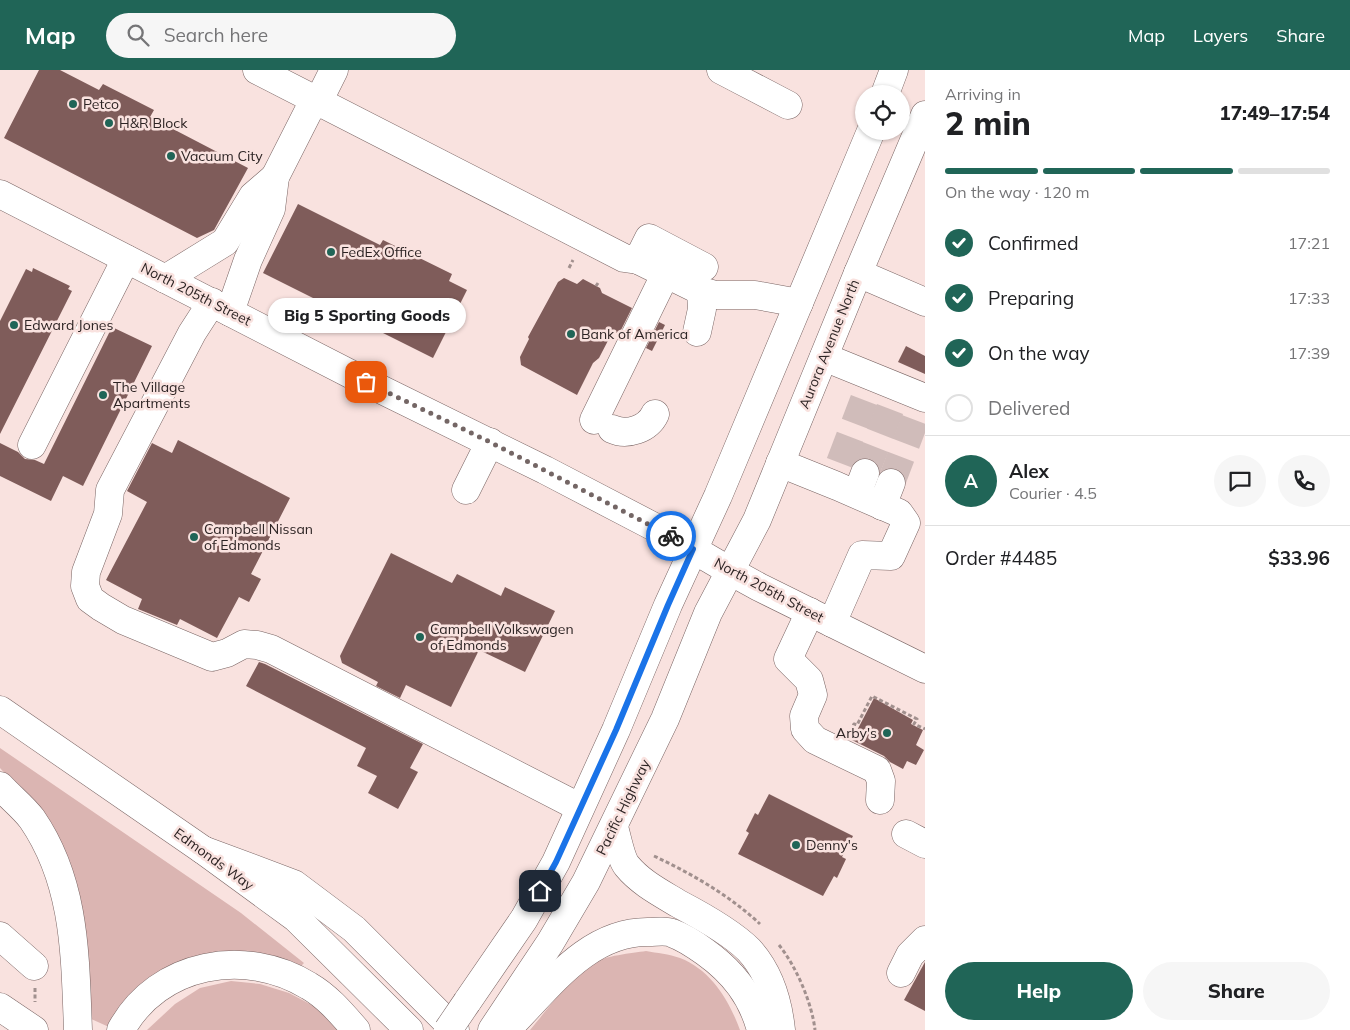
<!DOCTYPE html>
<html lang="en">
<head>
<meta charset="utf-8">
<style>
  body { margin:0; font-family:Mulish,sans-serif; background:#f6f6f6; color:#202124; height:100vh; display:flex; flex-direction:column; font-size:19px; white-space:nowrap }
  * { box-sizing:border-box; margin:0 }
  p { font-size:16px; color:#757577 }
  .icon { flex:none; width:28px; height:28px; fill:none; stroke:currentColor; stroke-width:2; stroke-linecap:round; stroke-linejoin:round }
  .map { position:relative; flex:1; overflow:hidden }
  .panel { display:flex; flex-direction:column; background:#fff; width:425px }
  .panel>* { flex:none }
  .tools { position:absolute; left:855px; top:15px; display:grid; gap:10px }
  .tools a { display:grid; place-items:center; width:55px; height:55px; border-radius:50%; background:#fff; box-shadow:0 1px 4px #0004; font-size:25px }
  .pin { position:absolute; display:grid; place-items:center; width:42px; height:42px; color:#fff; margin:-21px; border-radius:10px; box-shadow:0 2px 8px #0006 }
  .courier { position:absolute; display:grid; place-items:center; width:50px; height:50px; margin:-25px; border:4px solid #1a73e8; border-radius:50%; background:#fff; color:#222; box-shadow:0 1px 6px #0007 }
  .bubble { position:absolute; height:35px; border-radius:18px; background:#fff; box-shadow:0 1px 4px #0004; font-size:16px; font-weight:800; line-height:35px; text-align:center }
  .summary em { font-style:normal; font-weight:800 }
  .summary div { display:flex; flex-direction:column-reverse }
  .summary { display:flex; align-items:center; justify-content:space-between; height:85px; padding:0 20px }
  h1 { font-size:32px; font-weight:800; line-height:38px }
  .bar { display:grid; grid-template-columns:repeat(4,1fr); gap:8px 5px; align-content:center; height:60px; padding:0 20px }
  .bar i { height:6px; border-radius:4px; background:#e0e0e0 }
  .bar .current { background:#206557 }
  .bar p { grid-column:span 4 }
  .line { display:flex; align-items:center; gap:12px; padding:0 20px; border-top:1px solid #e0e0e0 }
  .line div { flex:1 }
  .round { display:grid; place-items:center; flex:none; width:52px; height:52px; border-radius:26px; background:#f6f6f6 }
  ol { padding:0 20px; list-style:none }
  li { display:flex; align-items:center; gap:15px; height:55px }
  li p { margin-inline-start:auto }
  li .icon { padding:5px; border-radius:50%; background:#206557; color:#fff; stroke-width:4 }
  li:last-child { color:#757577 }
  li i { width:28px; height:28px; border:2px solid #e0e0e0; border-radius:50% }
  .primary-button { display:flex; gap:10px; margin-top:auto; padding:10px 20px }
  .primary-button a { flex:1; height:58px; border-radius:30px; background:#206557; color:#fff; font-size:20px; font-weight:800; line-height:58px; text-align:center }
  .primary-button a+a { background:#f6f6f6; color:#202124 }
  header { display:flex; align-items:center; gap:30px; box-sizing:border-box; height:70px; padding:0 25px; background:#206557; color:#fff }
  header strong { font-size:24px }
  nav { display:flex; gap:28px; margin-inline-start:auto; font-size:18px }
  .search { width:350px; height:45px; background:#f6f6f6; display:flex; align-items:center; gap:12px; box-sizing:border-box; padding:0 18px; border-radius:28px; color:#757577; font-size:19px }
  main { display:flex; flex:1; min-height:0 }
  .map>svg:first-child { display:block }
  .green { fill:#dbb5b2 }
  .building { fill:#7f5c5a }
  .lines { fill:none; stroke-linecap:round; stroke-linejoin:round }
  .minor-tunnel { stroke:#d0bcba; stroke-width:28; stroke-dasharray:28 14; stroke-linecap:butt }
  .minor-casing { stroke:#796463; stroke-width:29 }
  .major-casing { stroke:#796463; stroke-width:29 }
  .highway-casing { stroke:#796463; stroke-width:29 }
  .path { stroke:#a1908e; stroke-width:3; stroke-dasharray:4 2.5; stroke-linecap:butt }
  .minor { stroke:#fff; stroke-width:28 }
  .major { stroke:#fff; stroke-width:28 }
  .highway { stroke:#fff; stroke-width:28 }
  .highway-bridge-casing { stroke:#796463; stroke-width:29; stroke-linecap:butt }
  .highway-bridge { stroke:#fff; stroke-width:28 }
  .done { stroke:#746665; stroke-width:5; stroke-dasharray:0 9 }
  .route { stroke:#1a73e8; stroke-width:6 }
  .poi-dot { fill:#206557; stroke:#f9e2df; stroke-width:2 }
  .labels { text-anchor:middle; stroke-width:5; stroke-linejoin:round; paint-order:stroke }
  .poi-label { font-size:14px; fill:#2d2424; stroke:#f9e2df; text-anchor:start }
  .street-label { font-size:14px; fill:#2d2424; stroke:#f9e2df }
</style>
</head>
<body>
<header>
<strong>Map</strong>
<div class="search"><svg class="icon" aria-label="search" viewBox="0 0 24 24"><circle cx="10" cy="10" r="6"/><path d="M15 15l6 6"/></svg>Search here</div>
<nav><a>Map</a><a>Layers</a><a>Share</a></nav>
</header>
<main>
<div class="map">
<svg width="925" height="960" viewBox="0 0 925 960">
  <rect width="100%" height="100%" fill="#f9e2df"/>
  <g class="green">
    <polygon points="0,678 241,843 304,893 299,898 231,884 109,957 89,948 86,887 14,714 0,698"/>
    <path d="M646,881C657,883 669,884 680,888C711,900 729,930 740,960H530C547,940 571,907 593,893C604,886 632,883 646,881Z"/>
    <polygon points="231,911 260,914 289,923 310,934 334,949 339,960 147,960 175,934 200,918"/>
  </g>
  <g class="building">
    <polygon points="39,0 60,0 99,20 103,14 154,40 150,47 248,98 214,160 197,168 4,68"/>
    <polygon points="298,134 380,175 383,170 452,204 449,211 467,220 433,288 263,203"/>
    <polygon points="33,198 70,216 68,219 72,221 0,364 0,251 26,199 32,202"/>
    <polygon points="564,208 577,214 583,209 600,218 602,223 632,238 619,264 613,261 599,288 593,293 577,325 521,295 520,287 529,269 528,267 558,212"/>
    <polygon points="659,252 665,255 652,281 646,278"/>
    <polygon points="112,257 152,276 83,416 63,406 51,431 0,406 0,373 18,382 25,389 35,390 44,394"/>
    <polygon points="906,276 925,286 925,304 898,292"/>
    <polygon points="178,370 290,428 251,504 261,509 249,532 239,527 217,568 180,549 177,555 143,541 138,539 142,529 106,510 147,432 127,421 152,373 172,383"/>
    <polygon points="391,483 452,513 457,504 501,526 505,517 555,541 525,602 479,580 451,637 406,615 400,628 376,616 378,612 342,593 340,586"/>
    <polygon points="259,592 265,594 423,674 410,698 418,702 398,739 368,723 377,706 357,696 366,678 246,616"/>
    <polygon points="874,628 913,650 911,654 923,660 916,675 924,680 916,695 907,691 903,699 890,692 884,686 852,670"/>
    <polygon points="769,724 853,766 842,787 846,789 837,808 834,806 823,826 738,784 749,763 746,761 755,743 758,745"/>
    <polygon points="925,892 925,941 904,930"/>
  </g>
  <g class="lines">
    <g class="minor-tunnel">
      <polyline points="840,393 864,330"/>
      <polyline points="865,403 890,339"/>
      <polyline points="891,413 915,350"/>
    </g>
    <defs>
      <g id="minor">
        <polyline points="257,0 624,188 638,190 701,221 715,225 755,225 799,233"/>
        <polyline points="721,0 788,35"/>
        <polyline points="638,190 649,168 704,197"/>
        <polyline points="858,203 925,232"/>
        <polyline points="165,209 225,172 253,126 275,107"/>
        <polyline points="212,232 192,263 110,420 108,444 86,502 85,516 90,529 101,537 123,550 212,587 227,583 244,574 257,575 271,579 579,737"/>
        <polyline points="230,242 248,190 271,139 275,107 308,42 324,20 334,0"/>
        <polyline points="697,262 702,239 701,221"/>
        <polyline points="824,287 925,328"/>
        <polyline points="594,350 666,203"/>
        <path d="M612,359C627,366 648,359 655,344"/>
        <polyline points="32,375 126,189"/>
        <polyline points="780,393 837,416 899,443 906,453 891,486 862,485 832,553"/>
        <polyline points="466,420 490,372"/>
        <polyline points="857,424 865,403"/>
        <polyline points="882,436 891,413"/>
        <polyline points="730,501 759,517 925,599"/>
        <polyline points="810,542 788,589 809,610 813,625 804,646 805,659 815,670 877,700 881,711 880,730"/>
        <polyline points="906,764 925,774"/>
        <polyline points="0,866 34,896"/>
        <polyline points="901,903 910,885 925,870"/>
        <polyline points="0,937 34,960"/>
      </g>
      <g id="major">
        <polyline points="0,124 366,312 545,400 660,460 730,501"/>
        <polyline points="0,640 203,780 296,848 409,960"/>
      </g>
      <g id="highway">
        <polyline points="885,24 894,0"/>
        <path d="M0,716C10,727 23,737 32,749C76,813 75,886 78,960"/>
        <path d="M614,757C617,767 621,789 627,796C641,813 661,823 679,834C700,845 733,864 749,880C769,902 778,931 781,960"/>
        <polyline points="203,780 294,814 354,859 455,960"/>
        <polyline points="467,932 524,849 556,792 616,660 668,535 718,426 871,61"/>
        <path d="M504,957L514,952C552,913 590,861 649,862C656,862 665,860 672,863C683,867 694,874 705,882C733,902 752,926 761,960"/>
        <path d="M121,960C158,892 246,877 309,916C328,927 342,944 356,960"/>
        <polyline points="492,960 550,873 586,812 665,649 708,543 757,450 858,203 925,45"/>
      </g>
    </defs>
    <use href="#minor" class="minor-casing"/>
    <use href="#major" class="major-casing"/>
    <use href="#highway" class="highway-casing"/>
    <g class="path">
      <polyline points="569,198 573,190"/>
      <polyline points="596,216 598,213"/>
      <polyline points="852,661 851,660 854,654 857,655 872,626 917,649 914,654 925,659"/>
      <path d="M654,786C692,804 729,825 760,854"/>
      <path d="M779,875C796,896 812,933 815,960"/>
      <polyline points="35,918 35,932"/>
    </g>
    <use href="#minor" class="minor"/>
    <use href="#major" class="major"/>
    <use href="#highway" class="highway"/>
    <defs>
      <polyline id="highway-bridge" points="448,960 467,932"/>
    </defs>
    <use href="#highway-bridge" class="highway-bridge-casing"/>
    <use href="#highway-bridge" class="highway-bridge"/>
  </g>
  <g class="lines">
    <polyline class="done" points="366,312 490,372 671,466"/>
    <polyline class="route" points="540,821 556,792 616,660 668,535 693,479 671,466"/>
  </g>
  <g class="poi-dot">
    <circle cx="73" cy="34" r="5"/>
    <circle cx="109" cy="53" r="5"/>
    <circle cx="171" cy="86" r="5"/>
    <circle cx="331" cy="182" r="5"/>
    <circle cx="14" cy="255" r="5"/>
    <circle cx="571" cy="264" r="5"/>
    <circle cx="103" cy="325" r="5"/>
    <circle cx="194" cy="467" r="5"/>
    <circle cx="420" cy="567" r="5"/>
    <circle cx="887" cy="663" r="5"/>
    <circle cx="796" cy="775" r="5"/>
  </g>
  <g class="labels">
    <g class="poi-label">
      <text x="83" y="39">Petco</text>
      <text x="119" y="58">H&amp;R Block</text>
      <text x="181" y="91">Vacuum City</text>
      <text x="341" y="187">FedEx Office</text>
      <text x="24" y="260">Edward Jones</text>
      <text x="581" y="269">Bank of America</text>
      <text x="113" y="322">The Village<tspan x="113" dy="16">Apartments</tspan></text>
      <text x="204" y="464">Campbell Nissan<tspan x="204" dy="16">of Edmonds</tspan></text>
      <text x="430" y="564">Campbell Volkswagen<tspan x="430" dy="16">of Edmonds</tspan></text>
      <text x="877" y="668" text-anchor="end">Arby's</text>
      <text x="806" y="780">Denny's</text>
    </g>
    <g class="street-label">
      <text transform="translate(196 224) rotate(27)" y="5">North 205th Street</text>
      <text transform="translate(829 274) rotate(-68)" y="5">Aurora Avenue North</text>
      <text transform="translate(769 520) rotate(28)" y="5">North 205th Street</text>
      <text transform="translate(623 737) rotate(-64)" y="5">Pacific Highway</text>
      <text transform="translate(214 789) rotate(36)" y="5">Edmonds Way</text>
    </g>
  </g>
</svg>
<div class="tools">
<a><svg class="icon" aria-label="locate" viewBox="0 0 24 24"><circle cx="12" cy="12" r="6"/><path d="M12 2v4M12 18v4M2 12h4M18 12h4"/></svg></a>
</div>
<div class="pin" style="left:366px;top:312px;background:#ea580c"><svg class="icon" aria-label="bag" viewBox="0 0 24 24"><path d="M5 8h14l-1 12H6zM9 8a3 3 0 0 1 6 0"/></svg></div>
<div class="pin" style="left:540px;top:821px;background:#1f2937"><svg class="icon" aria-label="home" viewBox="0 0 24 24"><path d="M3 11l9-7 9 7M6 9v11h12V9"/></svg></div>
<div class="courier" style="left:671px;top:466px"><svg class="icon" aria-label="bike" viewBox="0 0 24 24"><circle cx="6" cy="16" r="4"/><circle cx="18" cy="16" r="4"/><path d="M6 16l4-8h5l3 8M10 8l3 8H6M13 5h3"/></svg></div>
<div class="bubble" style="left:268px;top:228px;width:198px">Big 5 Sporting Goods</div>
</div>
<section class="panel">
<div class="summary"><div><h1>2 min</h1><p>Arriving in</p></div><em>17:49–17:54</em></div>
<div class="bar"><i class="current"></i><i class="current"></i><i class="current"></i><i></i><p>On the way · 120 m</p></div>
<ol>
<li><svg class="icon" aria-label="check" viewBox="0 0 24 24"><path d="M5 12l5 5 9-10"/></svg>Confirmed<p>17:21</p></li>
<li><svg class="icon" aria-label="check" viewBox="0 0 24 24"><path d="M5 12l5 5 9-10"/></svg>Preparing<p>17:33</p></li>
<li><svg class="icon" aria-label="check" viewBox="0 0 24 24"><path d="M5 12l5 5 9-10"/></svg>On the way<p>17:39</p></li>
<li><i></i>Delivered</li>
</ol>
<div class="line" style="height:90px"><b class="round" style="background:#206557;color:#fff">A</b><div><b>Alex</b><p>Courier · 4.5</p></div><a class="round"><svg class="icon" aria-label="chat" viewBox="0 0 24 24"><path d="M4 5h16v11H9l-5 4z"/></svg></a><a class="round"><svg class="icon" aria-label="phone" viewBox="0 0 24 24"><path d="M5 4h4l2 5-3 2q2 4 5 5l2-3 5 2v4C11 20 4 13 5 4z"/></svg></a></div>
<div class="line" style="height:65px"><div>Order #4485</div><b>$33.96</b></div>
<div class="primary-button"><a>Help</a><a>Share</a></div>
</section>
</main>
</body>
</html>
